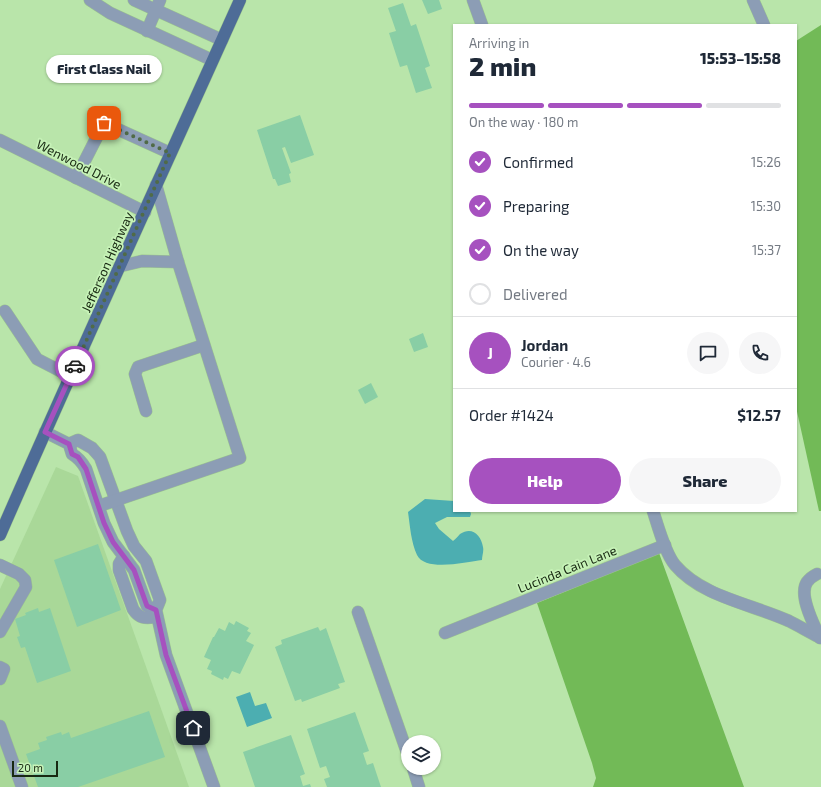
<!DOCTYPE html>
<html lang="en">
<head>
<meta charset="utf-8">
<style>
  body { margin:0; font-family:"Exo 2",sans-serif; background:#f6f6f7; color:#1f2937; height:100vh; display:flex; flex-direction:column; font-size:15px; white-space:nowrap }
  * { box-sizing:border-box; margin:0 }
  p { font-size:13px; color:#747a83 }
  .icon { flex:none; width:22px; height:22px; fill:none; stroke:currentColor; stroke-width:2; stroke-linecap:round; stroke-linejoin:round }
  .map { position:relative; flex:1; overflow:hidden }
  .sheet { position:absolute; left:453px; top:24px; width:344px; height:488px; display:flex; flex-direction:column; background:#fff; border-radius:0px; box-shadow:0 1px 3px #0004 }
  .sheet>* { flex:none }
  .buttons { position:absolute; left:401px; top:735px; display:grid; gap:8px }
  .buttons a { display:grid; place-items:center; width:40px; height:40px; border-radius:50%; background:#fff; box-shadow:0 1px 3px #0004; font-size:20px }
  .scale { position:absolute; left:12px; bottom:10px; width:46px; box-sizing:border-box; padding-left:4px; border:2px solid #182912; border-top:0; font-size:11px; line-height:14px; white-space:nowrap; color:#182912; -webkit-text-stroke:3px #c6f2b7; paint-order:stroke }
  .pin { position:absolute; display:grid; place-items:center; width:34px; height:34px; color:#fff; margin:-17px; border-radius:8px; box-shadow:0 2px 6px #0006 }
  .courier { position:absolute; display:grid; place-items:center; width:40px; height:40px; margin:-20px; border:3px solid #a651bf; border-radius:50%; background:#fff; color:#222; box-shadow:0 1px 5px #0007 }
  .bubble { position:absolute; height:28px; border-radius:14px; background:#fff; box-shadow:0 1px 3px #0004; font-size:13px; font-weight:800; line-height:28px; text-align:center }
  .summary em { font-style:normal; font-weight:800 }
  .summary div { display:flex; flex-direction:column-reverse }
  .summary { display:flex; align-items:center; justify-content:space-between; height:68px; padding:0 16px }
  h1 { font-size:26px; font-weight:800; line-height:30px }
  .bar { display:grid; grid-template-columns:repeat(4,1fr); gap:6px 4px; align-content:center; height:48px; padding:0 16px }
  .bar i { height:5px; border-radius:3px; background:#e0e1e3 }
  .bar .active { background:#a651bf }
  .bar p { grid-column:span 4 }
  .line { display:flex; align-items:center; gap:10px; padding:0 16px; border-top:1px solid #e0e1e3 }
  .line div { flex:1 }
  .round { display:grid; place-items:center; flex:none; width:42px; height:42px; border-radius:21px; background:#f6f6f7 }
  ol { padding:0 16px; list-style:none }
  li { display:flex; align-items:center; gap:12px; height:44px }
  li p { margin-inline-start:auto }
  li .icon { padding:4px; border-radius:50%; background:#a651bf; color:#fff; stroke-width:4 }
  li:last-child { color:#747a83 }
  li i { width:22px; height:22px; border:2px solid #e0e1e3; border-radius:50% }
  .button { display:flex; gap:8px; margin-top:auto; padding:8px 16px }
  .button a { flex:1; height:46px; border-radius:24px; background:#a651bf; color:#fff; font-size:16px; font-weight:800; line-height:46px; text-align:center }
  .button a+a { background:#f6f6f7; color:#1f2937 }
  .map>svg:first-child { display:block }
  .built { fill:#a9d898 }
  .forest { fill:#72ba57 }
  .water { fill:#4caeb1 }
  .building { fill:#89cea5 }
  .lines { fill:none; stroke-linecap:round; stroke-linejoin:round }
  .minor-casing { stroke:#9cc38f; stroke-width:13 }
  .major-casing { stroke:#9cc38f; stroke-width:13 }
  .minor { stroke:#8c9db5; stroke-width:12 }
  .major { stroke:#4e6c97; stroke-width:12 }
  .done { stroke:#506b47; stroke-width:4; stroke-dasharray:0 7.2 }
  .route { stroke:#a651bf; stroke-width:5 }
  .labels { text-anchor:middle; stroke-width:3.5; stroke-linejoin:round; paint-order:stroke }
  .street-label { font-size:13px; fill:#182912; stroke:#c6f2b7 }
</style>
</head>
<body>
<div class="map">
<svg width="821" height="787" viewBox="0 0 821 787">
  <rect width="100%" height="100%" fill="#b9e5aa"/>
  <polygon class="built" points="56,467 78,476 189,787 0,787 0,589"/>
  <g class="forest">
    <polygon points="821,25 821,511 819,511 796,407 796,41"/>
    <polygon points="659,553 744,787 593,787 596,778 592,763 537,603"/>
  </g>
  <g class="water">
    <path d="M425,499L454,501V511H470L471,514L470,517H447L435,523L439,529L453,541C456,539 458,536 460,534C472,526 481,535 483,547C484,551 482,556 482,560C466,562 425,572 417,555C411,542 410,526 408,512Z"/>
    <polygon points="250,692 255,706 266,703 272,718 247,727 236,697"/>
  </g>
  <g class="building">
    <polygon points="422,0 439,0 442,9 428,14"/>
    <polygon points="403,3 411,26 416,24 430,66 425,68 432,88 416,93 407,65 400,67 389,33 396,31 388,8"/>
    <polygon points="300,115 314,155 291,163 285,147 282,148 291,173 289,174 291,182 278,186 275,179 273,179 257,130"/>
    <polygon points="423,333 428,347 414,352 409,339"/>
    <polygon points="371,383 378,397 365,404 358,390"/>
    <polygon points="98,544 121,610 77,627 54,560"/>
    <polygon points="38,608 39,612 50,608 71,671 37,683 25,647 21,648 17,637 20,636 15,619 26,615 25,613"/>
    <polygon points="236,621 249,628 247,631 251,633 246,641 254,645 240,674 232,671 228,679 224,677 223,680 211,674 212,671 207,669 211,660 204,657 213,637 214,637 219,628 225,631 229,622 234,625"/>
    <polygon points="318,627 320,631 326,628 345,682 338,684 340,688 302,702 301,699 295,701 275,647 282,644 281,640"/>
    <polygon points="149,711 165,757 78,787 38,787 26,754 40,749 38,743 47,740 46,737 61,732 62,735 69,732 71,738"/>
    <polygon points="355,712 369,751 363,753 367,765 373,763 381,787 327,787 324,779 330,777 326,766 320,768 307,729"/>
    <polygon points="291,735 305,774 300,776 303,786 310,784 311,787 255,787 243,752"/>
  </g>
  <g class="lines">
    <defs>
      <g id="minor">
        <polyline points="90,0 110,13 212,60"/>
        <polyline points="134,0 222,40"/>
        <polyline points="473,0 482,25"/>
        <polyline points="753,0 764,25"/>
        <polyline points="147,31 160,0"/>
        <polyline points="0,140 145,212"/>
        <polyline points="76,178 104,123 170,153"/>
        <polyline points="121,266 142,261 178,262"/>
        <polyline points="5,311 37,359 70,376"/>
        <polyline points="146,411 135,374 138,367 204,345"/>
        <path d="M45,432L69,444L72,454C79,458 82,462 86,469L104,523L113,542L134,570L147,606L156,610"/>
        <polyline points="69,444 78,440 92,448 100,457 127,531 134,546 146,561 160,600 156,610 166,655 214,787"/>
        <polyline points="99,506 240,458 178,262 156,185"/>
        <path d="M653,511C658,526 665,553 675,565C702,597 752,604 789,621C799,626 809,632 819,637"/>
        <path d="M124,556L119,564V570L133,609C140,620 147,618 157,617"/>
        <polyline points="0,565 19,574 25,580 26,587 0,632"/>
        <path d="M817,574C813,576 810,578 807,582C798,595 814,625 820,638"/>
        <polyline points="358,612 408,755"/>
        <polyline points="445,633 665,545"/>
        <polyline points="0,667 4,669 0,679"/>
        <polyline points="0,726 22,787"/>
        <polyline points="413,768 419,787"/>
      </g>
      <path id="major" d="M0,535C78,356 160,178 240,0"/>
    </defs>
    <use href="#minor" class="minor-casing"/>
    <use href="#major" class="major-casing"/>
    <use href="#minor" class="minor"/>
    <use href="#major" class="major"/>
  </g>
  <g class="lines">
    <polyline class="done" points="75,366 170,153 104,123"/>
    <polyline class="route" points="75,366 45,432 69,444 72,454 78,457 86,469 104,523 113,542 134,570 147,606 156,610 166,655 193,728"/>
  </g>
  <g class="labels">
    <g class="street-label">
      <text transform="translate(79 164) rotate(27)" y="5">Wenwood Drive</text>
      <text transform="translate(107 262) rotate(-66)" y="5">Jefferson Highway</text>
      <text transform="translate(567 569) rotate(-22)" y="5">Lucinda Cain Lane</text>
    </g>
  </g>
</svg>
<div class="buttons">
<a><svg class="icon" aria-label="layers" viewBox="0 0 24 24"><path d="M12 4l9 5-9 5-9-5zM3 14l9 5 9-5"/></svg></a>
</div>
<div class="scale">20 m</div>
<div class="pin" style="left:104px;top:123px;background:#ea580c"><svg class="icon" aria-label="bag" viewBox="0 0 24 24"><path d="M5 8h14l-1 12H6zM9 8a3 3 0 0 1 6 0"/></svg></div>
<div class="pin" style="left:193px;top:728px;background:#1f2937"><svg class="icon" aria-label="home" viewBox="0 0 24 24"><path d="M3 11l9-7 9 7M6 9v11h12V9"/></svg></div>
<div class="courier" style="left:75px;top:366px"><svg class="icon" aria-label="car" viewBox="0 0 24 24"><path d="M5 17H2v-5l4-1 3-4h7l3 4 3 1v5h-3M9 17h6M6 11h13"/><circle cx="7" cy="17" r="2"/><circle cx="17" cy="17" r="2"/></svg></div>
<div class="bubble" style="left:46px;top:55px;width:116px">First Class Nail</div>
<section class="sheet">
<div class="summary"><div><h1>2 min</h1><p>Arriving in</p></div><em>15:53–15:58</em></div>
<div class="bar"><i class="active"></i><i class="active"></i><i class="active"></i><i></i><p>On the way · 180 m</p></div>
<ol>
<li><svg class="icon" aria-label="check" viewBox="0 0 24 24"><path d="M5 12l5 5 9-10"/></svg>Confirmed<p>15:26</p></li>
<li><svg class="icon" aria-label="check" viewBox="0 0 24 24"><path d="M5 12l5 5 9-10"/></svg>Preparing<p>15:30</p></li>
<li><svg class="icon" aria-label="check" viewBox="0 0 24 24"><path d="M5 12l5 5 9-10"/></svg>On the way<p>15:37</p></li>
<li><i></i>Delivered</li>
</ol>
<div class="line" style="height:72px"><b class="round" style="background:#a651bf;color:#fff">J</b><div><b>Jordan</b><p>Courier · 4.6</p></div><a class="round"><svg class="icon" aria-label="chat" viewBox="0 0 24 24"><path d="M4 5h16v11H9l-5 4z"/></svg></a><a class="round"><svg class="icon" aria-label="phone" viewBox="0 0 24 24"><path d="M5 4h4l2 5-3 2q2 4 5 5l2-3 5 2v4C11 20 4 13 5 4z"/></svg></a></div>
<div class="line" style="height:52px"><div>Order #1424</div><b>$12.57</b></div>
<div class="button"><a>Help</a><a>Share</a></div>
</section>
</div>
</body>
</html>
